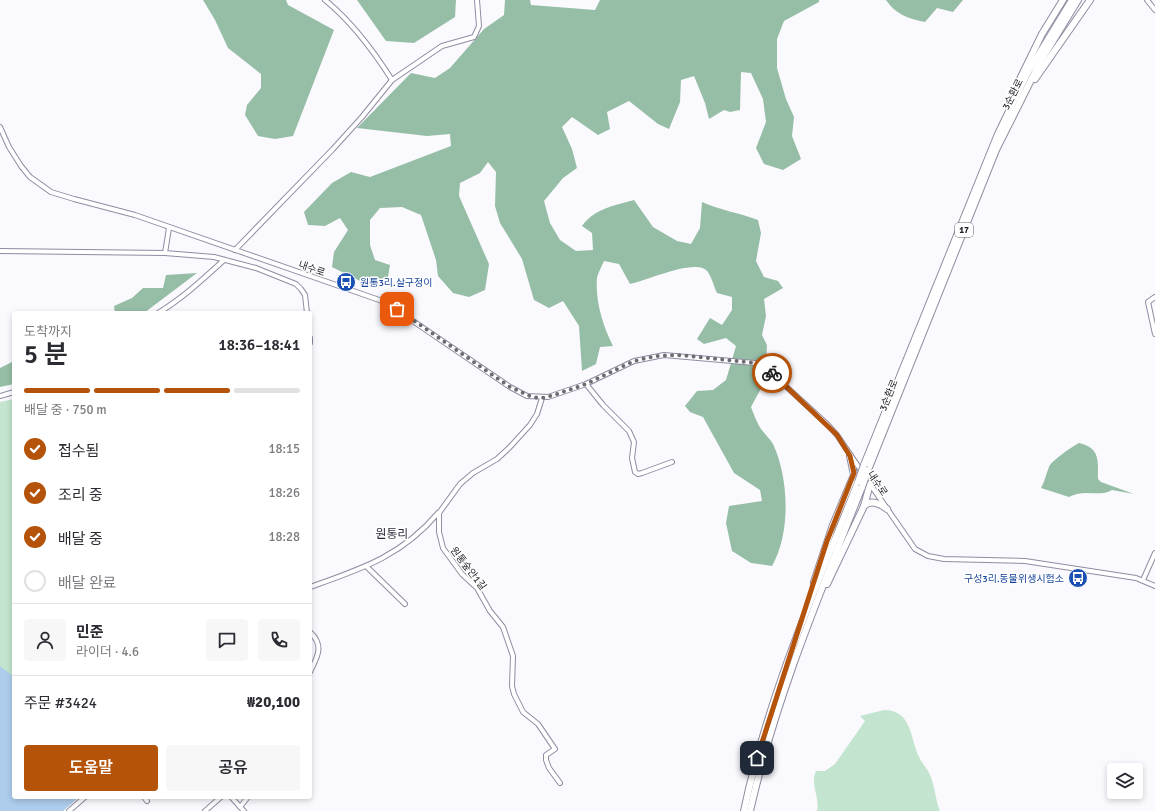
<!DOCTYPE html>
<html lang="ko">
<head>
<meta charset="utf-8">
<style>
  body { margin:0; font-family:Signika,"Noto Sans KR",sans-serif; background:#f7f7f7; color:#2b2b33; height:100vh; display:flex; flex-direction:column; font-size:15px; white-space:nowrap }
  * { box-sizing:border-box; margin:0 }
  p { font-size:13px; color:#7c7c81 }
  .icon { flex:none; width:22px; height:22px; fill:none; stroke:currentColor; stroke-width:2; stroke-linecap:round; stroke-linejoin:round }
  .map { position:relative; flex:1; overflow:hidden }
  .side { position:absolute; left:12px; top:311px; width:300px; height:488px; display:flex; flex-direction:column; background:#fff; border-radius:4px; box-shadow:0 2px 6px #0003 }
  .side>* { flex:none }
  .fabs { position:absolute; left:1107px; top:763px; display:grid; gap:8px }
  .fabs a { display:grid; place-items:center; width:36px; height:36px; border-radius:4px; background:#fff; box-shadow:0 2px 6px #0003; font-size:20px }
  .pin { position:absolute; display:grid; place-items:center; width:34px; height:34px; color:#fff; margin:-17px; border-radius:8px; box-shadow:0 2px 6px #0006 }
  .courier { position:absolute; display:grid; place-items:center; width:40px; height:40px; margin:-20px; border:3px solid #b45309; border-radius:50%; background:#fff; color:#222; box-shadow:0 1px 5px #0007 }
  .overview em { font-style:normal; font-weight:600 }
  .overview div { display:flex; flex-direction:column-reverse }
  .overview { display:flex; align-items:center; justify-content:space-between; height:68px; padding:0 12px }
  h1 { font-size:26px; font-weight:600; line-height:30px }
  .bar { display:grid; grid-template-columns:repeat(4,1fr); gap:6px 4px; align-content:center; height:48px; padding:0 12px }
  .bar i { height:5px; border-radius:3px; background:#e1e1e2 }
  .bar .current { background:#b45309 }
  .bar p { grid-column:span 4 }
  .line { display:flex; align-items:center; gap:10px; padding:0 12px; border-top:1px solid #e1e1e2 }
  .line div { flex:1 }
  .round { display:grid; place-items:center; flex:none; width:42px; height:42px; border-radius:4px; background:#f7f7f7 }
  ol { padding:0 12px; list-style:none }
  li { display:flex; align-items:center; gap:12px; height:44px }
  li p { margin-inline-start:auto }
  li .icon { padding:4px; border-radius:50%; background:#b45309; color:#fff; stroke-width:4 }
  li:last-child { color:#7c7c81 }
  li i { width:22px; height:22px; border:2px solid #e1e1e2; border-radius:50% }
  .cta { display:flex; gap:8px; margin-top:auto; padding:8px 12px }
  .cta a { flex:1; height:46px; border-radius:4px; background:#b45309; color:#fff; font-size:16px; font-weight:600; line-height:46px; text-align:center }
  .cta a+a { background:#f7f7f7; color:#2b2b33 }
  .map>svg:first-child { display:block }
  .green { fill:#c3e4cf }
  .forest { fill:#96bea6 }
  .water { fill:#aecded }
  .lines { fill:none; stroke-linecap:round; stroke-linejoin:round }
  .minor-casing { stroke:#908ca1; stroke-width:6 }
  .highway-casing { stroke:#908ca1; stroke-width:8 }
  .minor { stroke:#fff; stroke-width:4 }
  .highway { stroke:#fff; stroke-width:6 }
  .highway-bridge-casing { stroke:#908ca1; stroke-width:8; stroke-linecap:butt }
  .highway-bridge { stroke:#fff; stroke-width:6 }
  .done { stroke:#6c6b72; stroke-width:4; stroke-dasharray:0 7.2 }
  .route { stroke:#b45309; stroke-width:5 }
  .labels { text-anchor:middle; stroke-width:3; stroke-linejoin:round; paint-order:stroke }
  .shield { fill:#fff; stroke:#626267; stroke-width:1 }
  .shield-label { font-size:9px; font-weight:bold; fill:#1f1e26 }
  .street-label { font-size:10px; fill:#1f1e26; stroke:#fff }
  .transit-label { font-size:10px; fill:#164399; stroke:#fff; text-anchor:start }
  .quarter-label { font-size:12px; fill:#2d2a3b; stroke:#fff }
</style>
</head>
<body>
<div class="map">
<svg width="1155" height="811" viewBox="0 0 1155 811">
  <rect width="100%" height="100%" fill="#faf9fe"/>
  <g class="green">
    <polygon points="14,399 14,797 79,797 63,811 2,811 0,809 0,402"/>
    <path d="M884,710C912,710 910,738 919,757C922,763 926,767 929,773C935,784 935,799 940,811H817C820,797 810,785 816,771H825L835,764L865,721L860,716Z"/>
  </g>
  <g class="forest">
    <polygon points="203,0 286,0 288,5 334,30 293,136 275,139 258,136 245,115 247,105 261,88 261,74 228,48 215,20"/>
    <polygon points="357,0 456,0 455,17 414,43 386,41"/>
    <path d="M505,0H530L531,5L595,10L600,0H819V2L784,21L777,39V68L786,99L794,117L792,136L801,159L783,170L764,164L756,148L766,122L763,99L751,73L741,72L740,110L730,112L724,110L709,119L705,103L694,76L681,80L680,102L669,129L658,124L629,101L607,112L610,129L598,135L572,117L562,127L572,149L577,168L563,178L544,201L550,223L560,240L576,251L593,250L592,233L582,226C595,208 614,206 634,200L653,227L677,241L691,244L700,228L702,202C720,210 739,213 758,220L761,233L756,261L764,277L778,281L783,288L764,299L766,316L762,335L767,345L765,381L751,407C754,415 757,423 761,429C765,434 770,439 773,444C789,478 791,533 772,566L751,563L732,551L726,523L729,506L762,501L760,490L734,473L703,417L690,412L685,406L697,391L713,390L726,380L736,346L726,338L704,344L697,339L710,318L722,325L732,310V297L717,293C714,287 712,278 708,272C697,257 647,281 630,284L619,264L604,261C602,266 598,273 597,278C595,301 603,326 613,346L600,347L596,364L582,371L579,326L563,301L549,308L534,300L522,259L500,223L495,206L496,172L488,162L480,173L460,183L459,196L489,264L485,290L469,297L453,293L438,276L436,260L421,215L402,207L380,208L370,220V245L375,260L390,265L388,277L372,287L332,267L334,252L348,230L340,218L325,226L308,225L304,212L332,183L351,172L370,177L451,146L450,134L427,136L357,128L411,73L435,78L450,68L484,29L504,15Z"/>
    <path d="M886,0H963L953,12L937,8L925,22C909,19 895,14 886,0Z"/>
    <polygon points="197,273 144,313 115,313 114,306 132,298 143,288 163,288 166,275"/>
    <polygon points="14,361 14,384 0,387 0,368"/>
    <path d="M1079,443C1100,448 1098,460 1098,479L1101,482L1134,494L1112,490C1098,498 1086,488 1069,497L1041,488C1045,481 1046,474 1049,467C1051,461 1073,446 1079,443Z"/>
  </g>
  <polygon class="water" points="0,666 14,677 14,797 79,797 63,811 0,811"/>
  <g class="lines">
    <defs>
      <g id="minor">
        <path d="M325,0C352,22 373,50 392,80"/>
        <polyline points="1147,0 1155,10"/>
        <polyline points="0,127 9,147 21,166 30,177 51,192 74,199 135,215 385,302 510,387 527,396 548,397 586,384 634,361 664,355 755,363 767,369 828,425 837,435 862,472"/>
        <polyline points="235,250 333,149 362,117 392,80 442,46 474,37 479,26 477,0"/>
        <polyline points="0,251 165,253 214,257 256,268 296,284 301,289 305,295 307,313"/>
        <polyline points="165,253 169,228"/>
        <polyline points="1155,297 1148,302 1155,334"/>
        <path d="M158,313C183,298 203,279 224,260"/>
        <polyline points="310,338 310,343"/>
        <polyline points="586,384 603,405 629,431 634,442 632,458 635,472 638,474 642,473 672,462"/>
        <polyline points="0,396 14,392"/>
        <polyline points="542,398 537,414 530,425 509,448 497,459 473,473 460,484 439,513 439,532 443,548 462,574 477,588 490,611 503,627 513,656 512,686 514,694 523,712 538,724 555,749 546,755 546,760 549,768 560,783"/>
        <polyline points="870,484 915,549 928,556 944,559 1025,561 1136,578 1155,586"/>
        <polyline points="367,567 405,604"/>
        <polyline points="1143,580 1155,553"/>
        <path d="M310,587C361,569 402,556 438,513"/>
        <path d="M310,632C325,646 317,657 310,672"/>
        <polyline points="144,797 147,801"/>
        <polyline points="231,797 244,811"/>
        <polyline points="240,807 248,797"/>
        <polyline points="69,811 85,797"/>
        <polyline points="205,811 221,797"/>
      </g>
      <g id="highway">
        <polyline points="1020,79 1042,34 1063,0"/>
        <polyline points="1035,79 1090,0"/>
        <polyline points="864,465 998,134 1028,72 1072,0"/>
        <polyline points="868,470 996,150 1039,64 1078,0"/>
        <path d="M864,506C871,499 881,504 887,509"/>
        <polyline points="814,582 833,525 854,475 850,456"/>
        <polyline points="827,584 864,506 870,484"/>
        <path d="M744,811C768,697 815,590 858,482"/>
        <path d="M750,811C775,699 820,593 862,487"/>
      </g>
    </defs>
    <use href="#minor" class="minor-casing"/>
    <use href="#highway" class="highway-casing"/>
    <use href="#minor" class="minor"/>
    <use href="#highway" class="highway"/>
    <defs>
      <g id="highway-bridge">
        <polyline points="858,482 864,465"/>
        <polyline points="862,487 868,470"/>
      </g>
    </defs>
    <use href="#highway-bridge" class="highway-bridge-casing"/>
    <use href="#highway-bridge" class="highway-bridge"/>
  </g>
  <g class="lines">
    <polyline class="done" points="397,309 510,387 532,397 542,398 554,395 586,384 634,361 656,356 678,355 756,363 762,366 772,373"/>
    <polyline class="route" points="757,758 827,541 854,473 850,456 837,435 772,373"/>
  </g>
  <defs>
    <symbol id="bus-disc" viewBox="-11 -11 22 22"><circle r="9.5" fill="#1a4fb4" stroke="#fff"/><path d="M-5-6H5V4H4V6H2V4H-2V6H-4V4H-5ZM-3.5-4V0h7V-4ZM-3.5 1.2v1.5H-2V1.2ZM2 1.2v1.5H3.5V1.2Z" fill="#fff"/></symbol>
  </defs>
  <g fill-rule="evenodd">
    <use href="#bus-disc" x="335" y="271" width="22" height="22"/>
    <use href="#bus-disc" x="1067" y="567" width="22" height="22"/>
  </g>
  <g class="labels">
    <rect class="shield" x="955" y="223" width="18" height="14" rx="3"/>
    <g class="shield-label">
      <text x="964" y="233">17</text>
    </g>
    <g class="street-label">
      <text transform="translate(1012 94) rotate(-63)" y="4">3순환로</text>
      <text transform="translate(312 268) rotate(19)" y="4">내수로</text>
      <text transform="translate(888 395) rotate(-68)" y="4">3순환로</text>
      <text transform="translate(878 483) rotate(56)" y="4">내수로</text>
      <text transform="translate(469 568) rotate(52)" y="4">원통숲안1길</text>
    </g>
    <g class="transit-label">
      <text x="360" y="286">원통3리.살구정이</text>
      <text x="1064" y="582" text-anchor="end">구성3리.동물위생시험소</text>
    </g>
    <g class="quarter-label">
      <text x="392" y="538">원통리</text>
    </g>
  </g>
</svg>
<div class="fabs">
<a><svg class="icon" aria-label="layers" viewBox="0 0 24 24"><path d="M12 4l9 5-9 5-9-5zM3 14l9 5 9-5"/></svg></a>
</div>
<div class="pin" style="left:397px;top:309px;background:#ea580c"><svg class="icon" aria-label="bag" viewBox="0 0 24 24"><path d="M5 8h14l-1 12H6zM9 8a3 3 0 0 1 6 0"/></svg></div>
<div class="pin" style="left:757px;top:758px;background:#1f2937"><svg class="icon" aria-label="home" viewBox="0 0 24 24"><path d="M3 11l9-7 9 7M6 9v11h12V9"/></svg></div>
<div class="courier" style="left:772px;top:373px"><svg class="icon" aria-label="bike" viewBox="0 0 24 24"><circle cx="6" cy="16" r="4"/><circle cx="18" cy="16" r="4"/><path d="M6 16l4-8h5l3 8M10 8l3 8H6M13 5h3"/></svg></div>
<section class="side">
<div class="overview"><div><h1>5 분</h1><p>도착까지</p></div><em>18:36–18:41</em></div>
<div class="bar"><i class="current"></i><i class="current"></i><i class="current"></i><i></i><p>배달 중 · 750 m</p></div>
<ol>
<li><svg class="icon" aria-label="check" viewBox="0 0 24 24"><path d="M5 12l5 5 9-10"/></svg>접수됨<p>18:15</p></li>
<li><svg class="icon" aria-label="check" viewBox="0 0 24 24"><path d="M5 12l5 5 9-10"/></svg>조리 중<p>18:26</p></li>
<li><svg class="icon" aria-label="check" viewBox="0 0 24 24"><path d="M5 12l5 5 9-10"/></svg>배달 중<p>18:28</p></li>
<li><i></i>배달 완료</li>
</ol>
<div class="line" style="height:72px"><a class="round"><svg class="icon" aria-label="person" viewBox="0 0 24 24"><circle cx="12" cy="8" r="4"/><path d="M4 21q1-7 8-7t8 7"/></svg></a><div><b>민준</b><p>라이더 · 4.6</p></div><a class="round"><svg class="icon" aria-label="chat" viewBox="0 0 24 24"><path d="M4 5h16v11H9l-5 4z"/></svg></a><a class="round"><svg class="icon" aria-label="phone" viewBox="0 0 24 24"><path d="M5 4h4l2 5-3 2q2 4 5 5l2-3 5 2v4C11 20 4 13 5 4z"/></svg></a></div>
<div class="line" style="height:52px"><div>주문 #3424</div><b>₩20,100</b></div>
<div class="cta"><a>도움말</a><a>공유</a></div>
</section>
</div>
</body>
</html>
